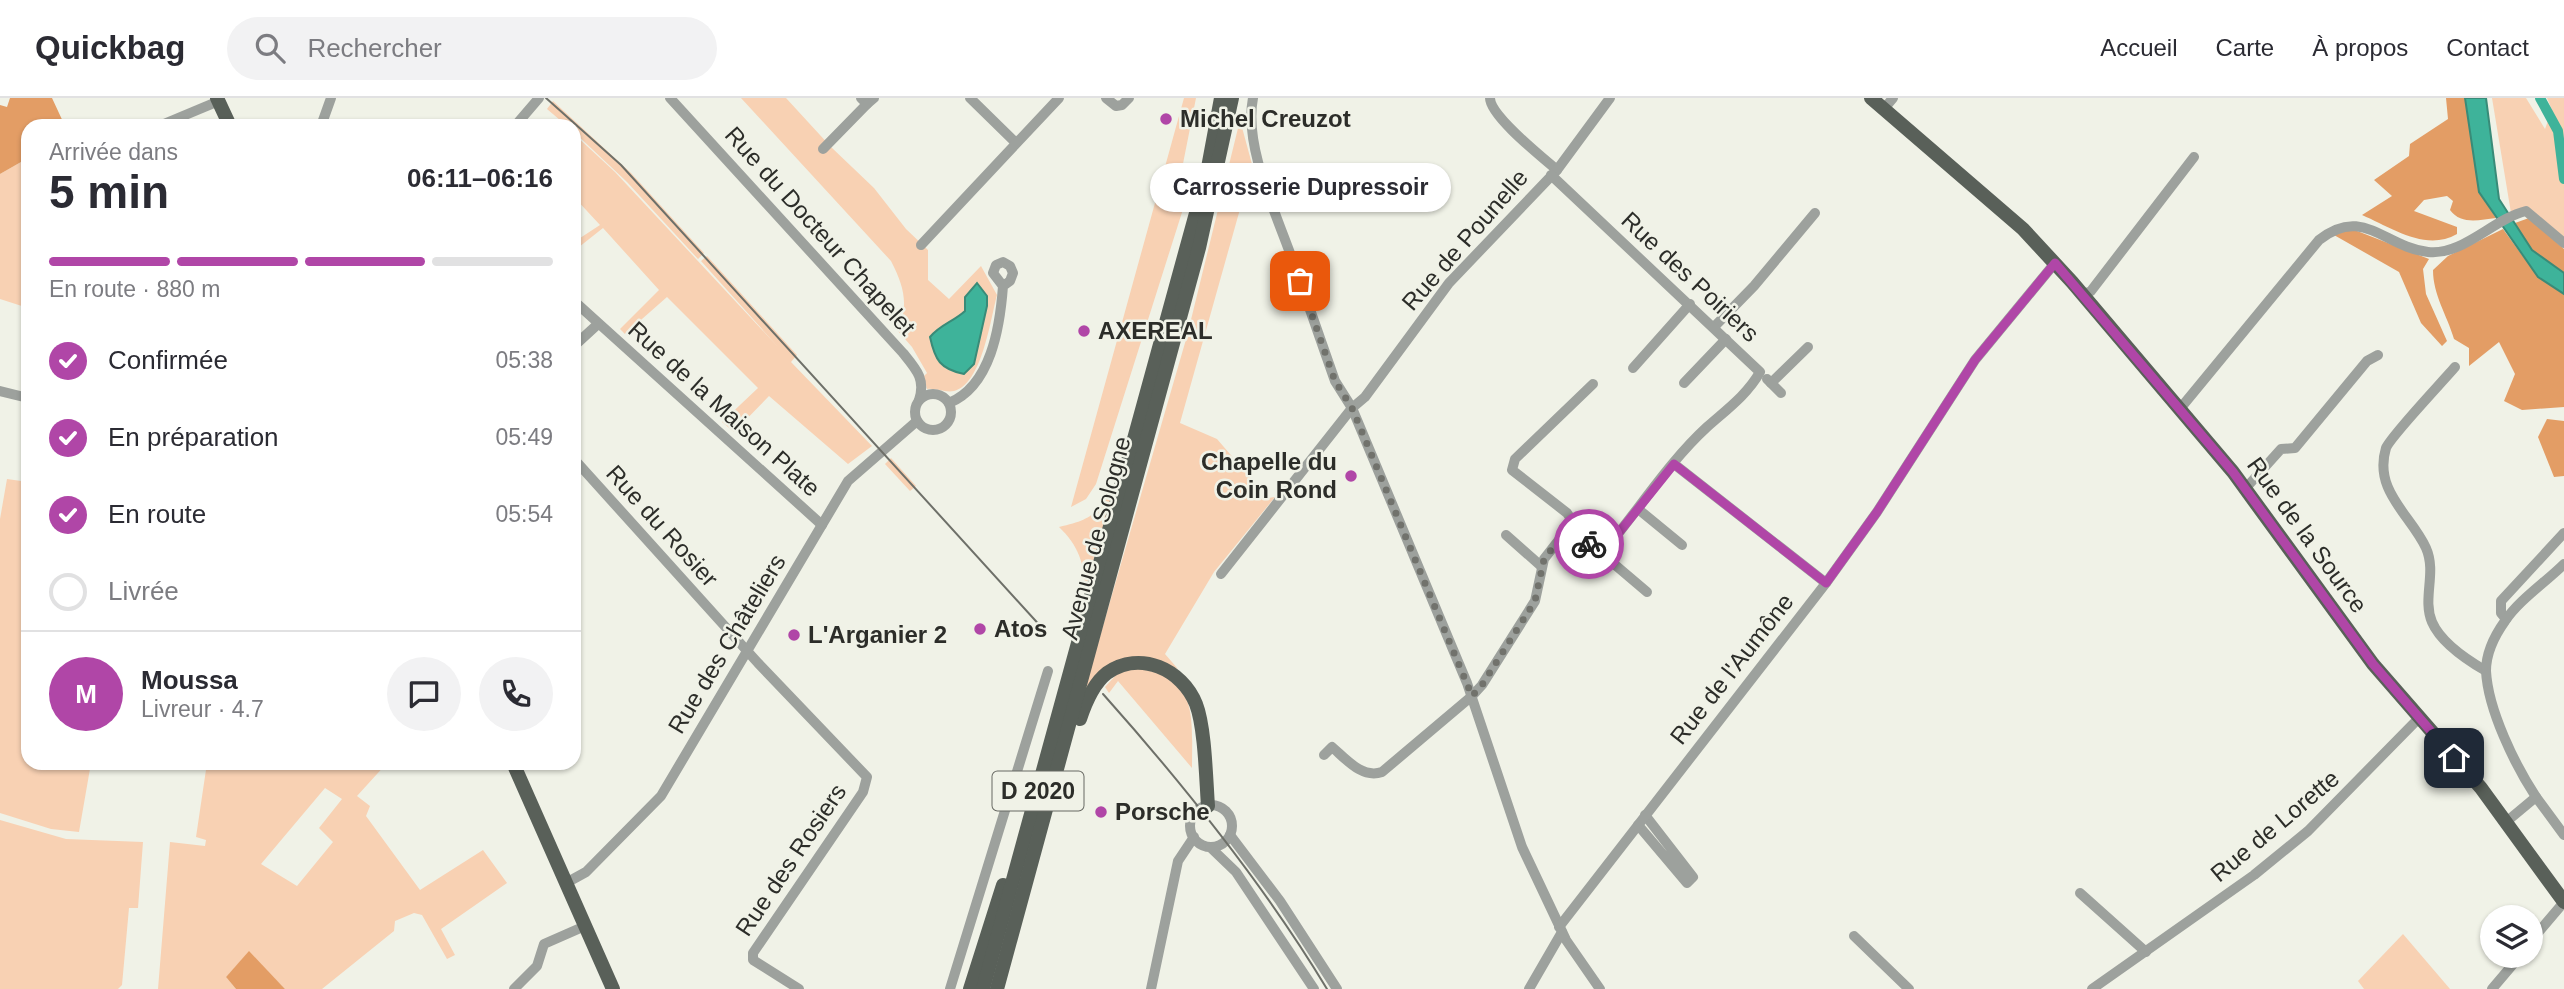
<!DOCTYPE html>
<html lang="fr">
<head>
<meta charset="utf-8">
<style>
  body { margin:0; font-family:Arial,sans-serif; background:#f2f2f3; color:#2b2b33; height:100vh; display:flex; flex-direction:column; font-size:26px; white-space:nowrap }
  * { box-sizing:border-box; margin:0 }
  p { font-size:23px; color:#7c7c81 }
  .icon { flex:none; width:38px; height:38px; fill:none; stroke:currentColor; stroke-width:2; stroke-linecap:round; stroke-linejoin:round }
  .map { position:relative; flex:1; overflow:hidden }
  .panel { position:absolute; left:21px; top:21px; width:560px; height:651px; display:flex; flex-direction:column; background:#fff; border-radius:21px; box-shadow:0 2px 5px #0004 }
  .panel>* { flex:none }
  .buttons { position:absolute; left:2480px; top:807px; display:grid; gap:14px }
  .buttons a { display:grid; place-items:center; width:63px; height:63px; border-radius:50%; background:#fff; box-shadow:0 2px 5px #0004; font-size:35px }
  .pin { position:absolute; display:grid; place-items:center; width:60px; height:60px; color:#fff; margin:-30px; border-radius:14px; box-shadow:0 4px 10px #0006 }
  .courier { position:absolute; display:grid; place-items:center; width:70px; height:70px; margin:-35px; border:5px solid #b046a7; border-radius:50%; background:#fff; color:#222; box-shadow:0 2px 9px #0007 }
  .bubble { position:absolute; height:49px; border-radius:24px; background:#fff; box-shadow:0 2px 5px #0004; font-size:23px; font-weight:700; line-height:49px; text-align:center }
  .overview em { font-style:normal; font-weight:700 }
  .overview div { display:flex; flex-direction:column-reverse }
  .overview { display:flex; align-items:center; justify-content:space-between; height:119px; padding:0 28px }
  h1 { font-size:46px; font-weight:700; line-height:52px }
  .bar { display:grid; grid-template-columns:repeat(4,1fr); gap:10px 7px; align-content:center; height:84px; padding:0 28px }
  .bar i { height:9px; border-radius:5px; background:#e1e1e2 }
  .bar .current { background:#b046a7 }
  .bar p { grid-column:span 4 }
  .line { display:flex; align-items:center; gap:18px; padding:0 28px; border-top:2px solid #e1e1e2 }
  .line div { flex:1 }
  .round { display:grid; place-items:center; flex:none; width:74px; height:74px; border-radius:37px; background:#f2f2f3 }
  ol { padding:0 28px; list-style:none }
  li { display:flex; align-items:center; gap:21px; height:77px }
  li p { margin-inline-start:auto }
  li .icon { padding:7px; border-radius:50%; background:#b046a7; color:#fff; stroke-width:4 }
  li:last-child { color:#7c7c81 }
  li i { width:38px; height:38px; border:4px solid #e1e1e2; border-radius:50% }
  header { display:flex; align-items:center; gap:42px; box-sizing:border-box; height:98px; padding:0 35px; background:#fff; border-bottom:2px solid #e1e1e2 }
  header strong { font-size:33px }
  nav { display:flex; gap:38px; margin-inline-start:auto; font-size:24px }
  .search { width:490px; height:63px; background:#f2f2f3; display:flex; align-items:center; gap:18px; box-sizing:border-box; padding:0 24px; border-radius:38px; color:#7c7c81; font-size:26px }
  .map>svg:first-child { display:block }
  .green { fill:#f8d1b3; fill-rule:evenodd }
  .forest { fill:#e39d65 }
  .water { fill:#3eb39a; stroke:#398b78; stroke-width:2 }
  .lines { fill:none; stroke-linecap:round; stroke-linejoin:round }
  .canal { stroke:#3eb39a; stroke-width:10 }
  .minor { stroke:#9da19d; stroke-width:10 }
  .major { stroke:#596059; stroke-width:14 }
  .tram { stroke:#6e7069; stroke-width:2 }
  .done { stroke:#71726c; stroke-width:7; stroke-dasharray:0 12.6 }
  .route { stroke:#b046a7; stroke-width:9 }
  .poi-dot { fill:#b046a7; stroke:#f0f2e7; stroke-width:2.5 }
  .labels { text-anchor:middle; stroke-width:5; stroke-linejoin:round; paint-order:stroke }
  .shield { fill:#f0f2e7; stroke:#676862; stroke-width:2 }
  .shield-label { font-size:23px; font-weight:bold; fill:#2c2d29 }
  .poi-label { font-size:24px; font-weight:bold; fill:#2c2d29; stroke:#f0f2e7; text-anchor:start }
  .street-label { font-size:24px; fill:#2c2d29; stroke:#f0f2e7 }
</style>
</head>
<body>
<header>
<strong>Quickbag</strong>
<div class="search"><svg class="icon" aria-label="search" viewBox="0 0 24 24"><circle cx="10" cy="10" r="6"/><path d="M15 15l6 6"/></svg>Rechercher</div>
<nav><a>Accueil</a><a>Carte</a><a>À propos</a><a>Contact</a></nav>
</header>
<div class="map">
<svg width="2564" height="891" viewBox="0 0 2564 891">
  <rect width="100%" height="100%" fill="#f0f2e7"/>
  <g class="green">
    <path d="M741,0H786L831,49L874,90L906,131L928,152V182L949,201L981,168L997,197C990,223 982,286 954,293C945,295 937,290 927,291L924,278L927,275L912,249L898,233C909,207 904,188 891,163Z"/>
    <polygon points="1184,0 1196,0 1176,101 1184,108 1096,386 1086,401 1071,409"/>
    <polygon points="2492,0 2526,0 2545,31 2552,12 2547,0 2564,0 2564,139 2527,108 2511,115"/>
    <polygon points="553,3 631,75 704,155 698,161 627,84 574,34 574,28 567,28 547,11"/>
    <path d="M1240,22L1256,81L1242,104L1180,325L1217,341L1268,400L1275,399L1214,474L1165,556L1178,571C1133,549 1112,558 1083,597L1187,238Z"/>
    <polygon points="574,36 615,74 778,249 701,163 707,158 797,257 791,264 872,348 848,366 769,298 734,334 722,324 758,290 667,199 625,236 620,231 659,192 603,130 574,153 574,144 600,127 574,99"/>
    <polygon points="28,60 28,210 0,201 0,76"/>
    <polygon points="891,360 916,388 910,393 885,366"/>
    <polygon points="7,381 28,384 28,665 91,665 79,734 51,731 0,715 0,421"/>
    <path d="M1113,392L1085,492C1085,466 1078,447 1059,429C1089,422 1095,418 1113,392Z"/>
    <path d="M1134,570C1199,578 1192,617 1192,670L1118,583L1109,595L1105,589L1117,576Z"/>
    <path d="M207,665H387L357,698L370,708L366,718L420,792L483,752L507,785L441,831L455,857L447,861L422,817L414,815L395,823L394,833L322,891H285L249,854L226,879L236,891H158L170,744L205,748L206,742L196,739ZM325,690L342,701L319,730L333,744L297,788L261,766Z"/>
    <polygon points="0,722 66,741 143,744 138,810 129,810 122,887 118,891 0,891"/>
    <polygon points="2403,836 2450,891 2364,891 2358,883"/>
  </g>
  <g class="forest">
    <polygon points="10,0 52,0 65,28 28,28 28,60 0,76 0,7 7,9"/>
    <path d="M2446,0H2465L2479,94L2496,120C2479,122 2461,127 2450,112L2453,103L2447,98L2424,102L2414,113L2457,129V136C2426,154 2392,130 2362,117L2392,98L2374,82L2409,58L2410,46L2448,21Z"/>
    <polygon points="2529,120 2564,151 2564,175 2532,152 2515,125"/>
    <polygon points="2352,131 2429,161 2423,171 2426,196 2447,243 2442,248 2421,225 2399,174 2334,137"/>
    <path d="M2503,131L2538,179L2564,196V309L2522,312L2504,303L2515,276L2499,244L2469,268V250L2454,241C2447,217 2433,197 2433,172L2448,158Z"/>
    <polygon points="2547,321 2564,323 2564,378 2554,379 2538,339"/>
    <polygon points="249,853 285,891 236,891 226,879"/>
  </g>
  <g class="water">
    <polygon points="2465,0 2486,0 2499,101 2532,152 2564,175 2564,196 2538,179 2479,94"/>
    <path d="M977,185L987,198V208L974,266L964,276C940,271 935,262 930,239C941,226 953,224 965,213V199Z"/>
  </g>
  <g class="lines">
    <polyline class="canal" points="2540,0 2558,33 2564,81"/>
    <g class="minor">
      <path d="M670,0L903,255C916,271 926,281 919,302"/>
      <polyline points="861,0 867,6 874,0"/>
      <polyline points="970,0 1016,45"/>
      <polyline points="1106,0 1116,8 1122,7 1129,0"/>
      <path d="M1253,0C1243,51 1280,123 1296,172"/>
      <path d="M1490,0C1490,18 1542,59 1557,72"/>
      <polyline points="1883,12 1893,0"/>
      <polyline points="141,27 153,28"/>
      <polyline points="159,28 219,3"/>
      <polyline points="321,28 331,0"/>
      <polyline points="515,28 539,0"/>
      <polyline points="823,51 867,6"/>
      <polyline points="921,147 1059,0"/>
      <polyline points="1300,183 1335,283 1352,310 1467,585 1522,749 1566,842 1600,891"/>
      <polyline points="2082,197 2091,193 2194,59"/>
      <polyline points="574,203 822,427"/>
      <polyline points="1714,229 1754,188 1815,115"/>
      <polyline points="574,248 598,226"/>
      <path d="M2455,269C2444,282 2390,339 2386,350C2373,393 2411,417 2426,450C2437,475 2422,500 2432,524C2441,545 2467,562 2486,573"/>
      <polyline points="1633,270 1690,206"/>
      <polyline points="1767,281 1781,295"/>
      <polyline points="1684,285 1726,241"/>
      <polyline points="1771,285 1808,249"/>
      <polyline points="0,293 28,300"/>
      <circle cx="933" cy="314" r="18"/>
      <path d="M949,305C991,288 1000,229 1003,188L1010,183L1013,175L1010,168L1003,164L996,167L993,175L1003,188"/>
      <path d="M2179,312L2319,142C2363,107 2384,149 2428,154C2463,158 2493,121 2526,113L2564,145"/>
      <polyline points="574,361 758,565 867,679 863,694 753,855 753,862 799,891"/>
      <polyline points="1674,366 1826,485"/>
      <polyline points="2245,391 2281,351 2295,350 2367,263 2378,257"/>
      <polyline points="1638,411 1682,447"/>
      <polyline points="1569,429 1571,421 1567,415 1512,372 1515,361 1593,286"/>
      <polyline points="1506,437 1541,468"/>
      <polyline points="1594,449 1647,494"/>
      <polyline points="1221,476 1352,310 1365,299 1449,185 1557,72 1610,0"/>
      <polyline points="2506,521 2501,515 2501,503 2564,435"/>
      <path d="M1324,657L1332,649C1346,661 1362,681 1382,674L1472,598L1482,587L1535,503L1544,461L1569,429L1594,449H1605L1613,442C1643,405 1672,361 1707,329C1726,312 1747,297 1760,274L1551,77"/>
      <polyline points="2536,699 2564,737"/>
      <circle cx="1211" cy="728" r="21"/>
      <path d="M2506,724L2536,699C2515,667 2488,612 2486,573C2486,556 2495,537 2505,523C2519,502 2546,484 2564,466"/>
      <polyline points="1638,727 1687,785 1693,779 1645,717"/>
      <polyline points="1230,737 1280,803 1337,891"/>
      <polyline points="1210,749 1236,774 1314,891"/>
      <polyline points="566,785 586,774 661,698 848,383 917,323"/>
      <polyline points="2080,795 2146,854"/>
      <polyline points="1559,829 1826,485 1877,414 1975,262 2055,165"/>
      <polyline points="1854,838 1909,891"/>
      <polyline points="2530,844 2564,804"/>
      <polyline points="514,891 537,868 544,846 585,828"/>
      <polyline points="950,891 1048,573"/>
      <polyline points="1151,891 1178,763 1194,739"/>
      <polyline points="1529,891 1562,834"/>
      <polyline points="2092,891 2254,777 2308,733 2419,620"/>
      <polyline points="2492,891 2520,858"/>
    </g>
    <g class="major">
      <polyline points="217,0 230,28"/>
      <polyline points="1871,0 2023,131 2072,184 2233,374 2373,566 2481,690 2564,804"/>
      <path d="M1080,621C1085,606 1094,585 1107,575C1140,552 1182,571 1196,606C1205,629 1206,681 1208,708"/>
      <polyline points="513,665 613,891"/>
      <polyline points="970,891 1003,787"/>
      <polyline points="983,891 1207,75 1221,0"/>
      <polyline points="997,891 1199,150 1232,0"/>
    </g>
    <g class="tram">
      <polyline points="546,0 621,67 1044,532"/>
      <path d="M1103,596C1185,688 1263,785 1327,891"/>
    </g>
  </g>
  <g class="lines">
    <polyline class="done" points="1300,183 1335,283 1352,310 1472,598 1482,587 1535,503 1544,461 1569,429 1589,446"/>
    <polyline class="route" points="1589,446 1605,449 1613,442 1674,366 1826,485 1877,414 1975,262 2055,165 2233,374 2373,566 2454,660"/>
  </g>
  <g class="poi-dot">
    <circle cx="1166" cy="21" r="7"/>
    <circle cx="1084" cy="233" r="7"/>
    <circle cx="1351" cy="378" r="7"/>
    <circle cx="980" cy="531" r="7"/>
    <circle cx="794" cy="537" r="7"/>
    <circle cx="1101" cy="714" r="7"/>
  </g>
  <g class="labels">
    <rect class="shield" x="992.5" y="673.5" width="91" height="39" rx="5"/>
    <g class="shield-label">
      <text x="1038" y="701">D 2020</text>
    </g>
    <g class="poi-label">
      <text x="1180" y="29">Michel Creuzot</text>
      <text x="1098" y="241">AXEREAL</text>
      <text x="1337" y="372" text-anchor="end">Chapelle du<tspan x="1337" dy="28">Coin Rond</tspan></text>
      <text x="994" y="539">Atos</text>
      <text x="808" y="545">L'Arganier 2</text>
      <text x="1115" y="722">Porsche</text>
    </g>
    <g class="street-label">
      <text transform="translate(820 133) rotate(48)" y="8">Rue du Docteur Chapelet</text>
      <text transform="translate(1465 142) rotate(-49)" y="8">Rue de Pounelle</text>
      <text transform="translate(1690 179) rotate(43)" y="8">Rue des Poiriers</text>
      <text transform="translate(724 311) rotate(42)" y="8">Rue de la Maison Plate</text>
      <text transform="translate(662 428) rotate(48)" y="8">Rue du Rosier</text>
      <text transform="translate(2307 437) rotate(54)" y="8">Rue de la Source</text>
      <text transform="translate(1096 440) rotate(-75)" y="8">Avenue de Sologne</text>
      <text transform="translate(727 546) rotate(-59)" y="8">Rue des Châteliers</text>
      <text transform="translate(1732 571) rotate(-52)" y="8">Rue de l'Aumône</text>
      <text transform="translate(2275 728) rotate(-40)" y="8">Rue de Lorette</text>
      <text transform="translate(791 762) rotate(-56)" y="8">Rue des Rosiers</text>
    </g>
  </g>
</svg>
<div class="buttons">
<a><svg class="icon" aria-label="layers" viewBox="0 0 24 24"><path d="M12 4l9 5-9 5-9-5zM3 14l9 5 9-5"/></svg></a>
</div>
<div class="pin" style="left:1300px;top:183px;background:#ea580c"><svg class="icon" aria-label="bag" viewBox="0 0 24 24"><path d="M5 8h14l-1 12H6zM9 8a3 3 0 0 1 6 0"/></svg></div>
<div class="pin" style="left:2454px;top:660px;background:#1f2937"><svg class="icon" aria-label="home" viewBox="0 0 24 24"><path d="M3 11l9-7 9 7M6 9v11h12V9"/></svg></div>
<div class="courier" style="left:1589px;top:446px"><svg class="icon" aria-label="bike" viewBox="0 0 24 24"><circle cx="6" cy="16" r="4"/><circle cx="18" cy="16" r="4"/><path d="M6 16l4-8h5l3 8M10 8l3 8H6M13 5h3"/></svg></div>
<div class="bubble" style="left:1150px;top:65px;width:301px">Carrosserie Dupressoir</div>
<section class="panel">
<div class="overview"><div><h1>5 min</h1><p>Arrivée dans</p></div><em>06:11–06:16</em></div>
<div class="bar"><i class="current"></i><i class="current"></i><i class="current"></i><i></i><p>En route · 880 m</p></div>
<ol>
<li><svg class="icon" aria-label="check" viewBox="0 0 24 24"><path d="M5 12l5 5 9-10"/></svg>Confirmée<p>05:38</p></li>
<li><svg class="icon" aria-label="check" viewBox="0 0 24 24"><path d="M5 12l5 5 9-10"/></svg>En préparation<p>05:49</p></li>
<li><svg class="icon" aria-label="check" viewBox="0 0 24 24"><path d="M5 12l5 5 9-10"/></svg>En route<p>05:54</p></li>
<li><i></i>Livrée</li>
</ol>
<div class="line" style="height:126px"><b class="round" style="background:#b046a7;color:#fff">M</b><div><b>Moussa</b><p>Livreur · 4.7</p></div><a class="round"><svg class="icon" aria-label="chat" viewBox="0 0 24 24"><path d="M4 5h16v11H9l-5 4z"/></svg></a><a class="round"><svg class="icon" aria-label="phone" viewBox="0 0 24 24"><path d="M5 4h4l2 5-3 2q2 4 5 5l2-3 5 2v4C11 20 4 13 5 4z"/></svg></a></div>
</section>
</div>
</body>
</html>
